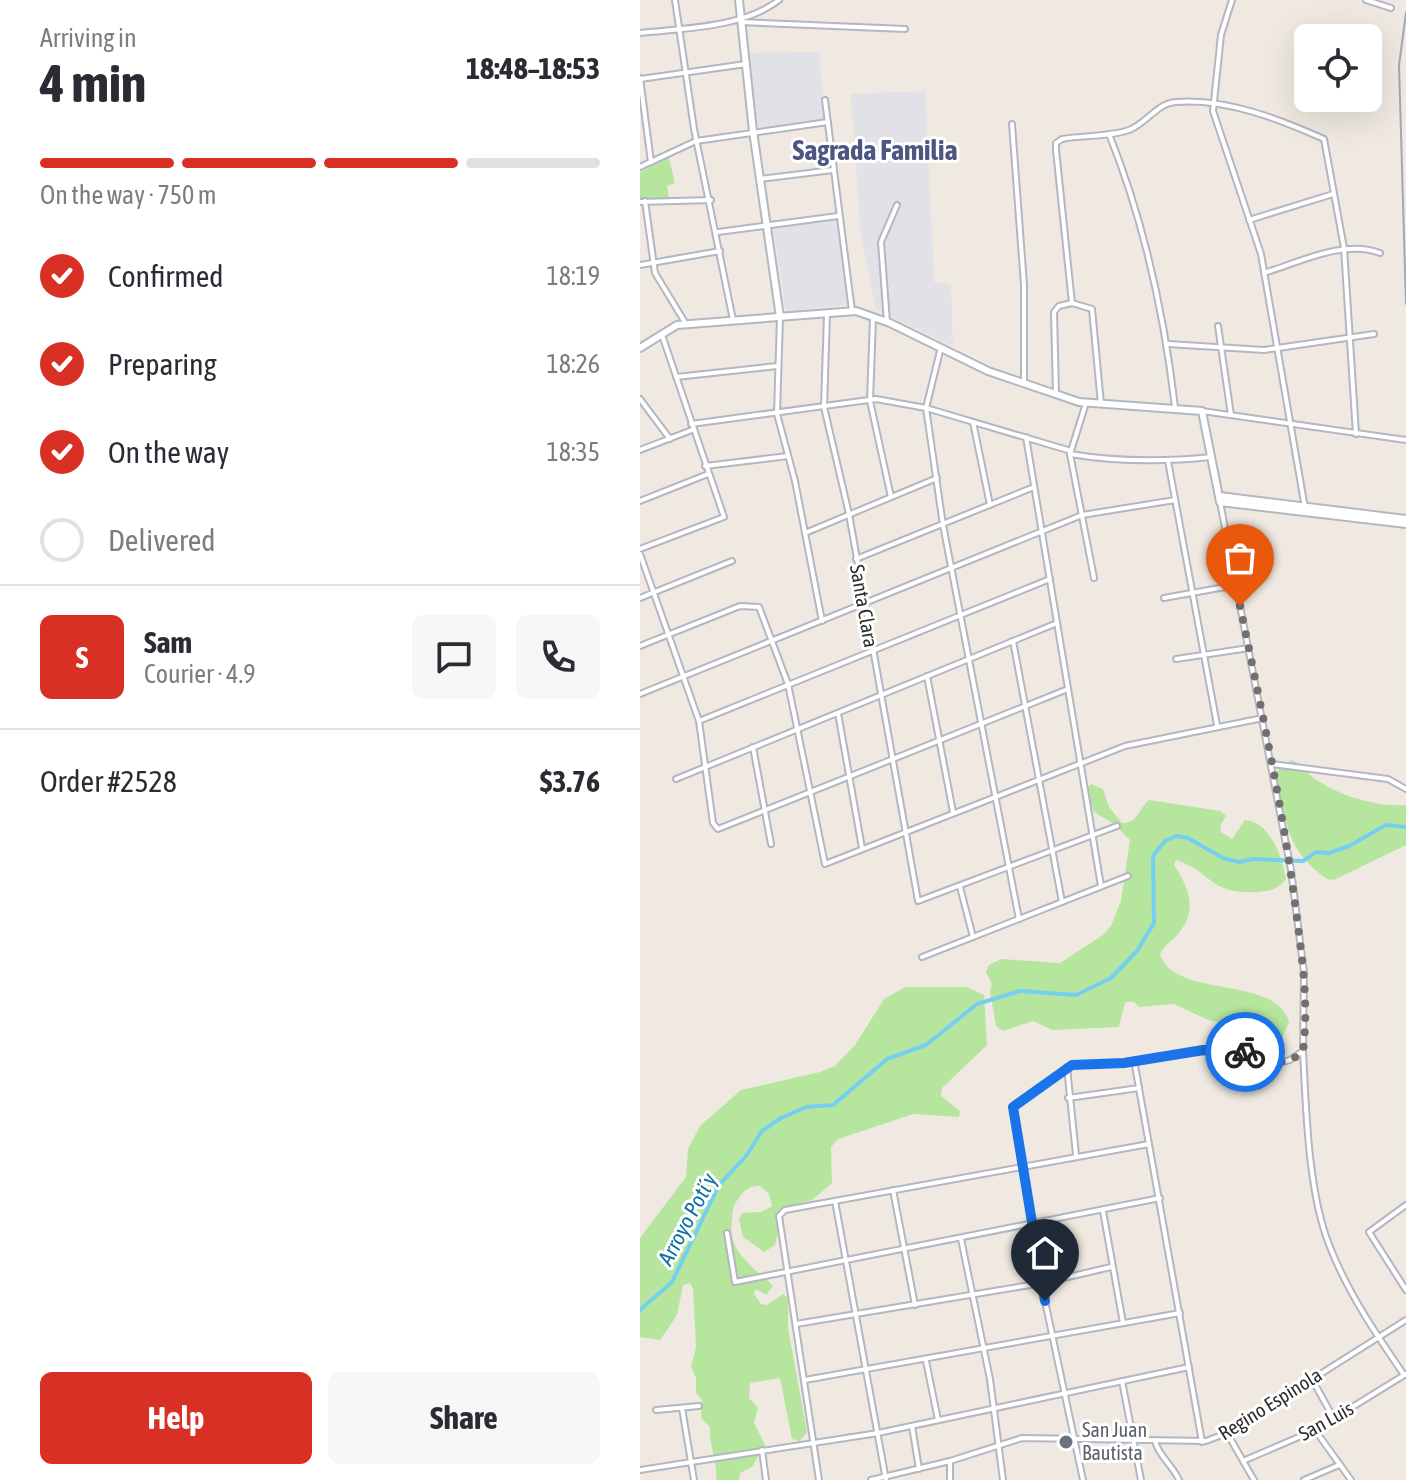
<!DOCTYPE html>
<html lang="en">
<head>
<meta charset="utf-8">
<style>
  body { margin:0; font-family:"Asap Condensed",sans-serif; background:#f7f7f7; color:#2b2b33; height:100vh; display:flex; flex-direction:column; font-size:30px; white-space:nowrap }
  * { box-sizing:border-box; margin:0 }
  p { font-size:26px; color:#7c7c81 }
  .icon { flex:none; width:44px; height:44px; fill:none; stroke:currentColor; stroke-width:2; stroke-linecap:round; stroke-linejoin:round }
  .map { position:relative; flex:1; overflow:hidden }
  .drawer { display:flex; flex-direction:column; background:#fff; width:640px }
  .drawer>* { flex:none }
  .controls { position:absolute; left:654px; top:24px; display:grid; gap:16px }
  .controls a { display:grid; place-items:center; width:88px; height:88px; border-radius:12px; background:#fff; box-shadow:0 8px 32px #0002; font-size:40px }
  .pin { position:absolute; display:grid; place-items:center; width:68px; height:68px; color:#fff; margin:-82px -34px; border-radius:50% 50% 50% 0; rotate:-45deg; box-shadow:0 0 8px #0007 }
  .pin .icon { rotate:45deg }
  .courier { position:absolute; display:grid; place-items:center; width:80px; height:80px; margin:-40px; border:6px solid #1a73e8; border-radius:50%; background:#fff; color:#222; box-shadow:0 2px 10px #0007 }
  .head em { font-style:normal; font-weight:700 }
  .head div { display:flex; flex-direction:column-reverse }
  .head { display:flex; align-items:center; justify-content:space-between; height:136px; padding:0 40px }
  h1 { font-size:52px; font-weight:700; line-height:60px }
  .bar { display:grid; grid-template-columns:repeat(4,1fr); gap:12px 8px; align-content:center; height:96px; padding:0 40px }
  .bar i { height:10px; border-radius:6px; background:#e1e1e2 }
  .bar .selected { background:#d93025 }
  .bar p { grid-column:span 4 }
  .line { display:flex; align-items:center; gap:20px; padding:0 40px; border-top:2px solid #e1e1e2 }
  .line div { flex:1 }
  .round { display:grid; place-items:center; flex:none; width:84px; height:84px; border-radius:12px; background:#f7f7f7 }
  ol { padding:0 40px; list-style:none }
  li { display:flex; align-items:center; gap:24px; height:88px }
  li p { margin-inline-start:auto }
  li .icon { padding:8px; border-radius:50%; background:#d93025; color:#fff; stroke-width:4 }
  li:last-child { color:#7c7c81 }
  li i { width:44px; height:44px; border:4px solid #e1e1e2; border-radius:50% }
  .button { display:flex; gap:16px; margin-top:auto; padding:16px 40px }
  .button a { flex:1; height:92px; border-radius:12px; background:#d93025; color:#fff; font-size:32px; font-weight:700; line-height:92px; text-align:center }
  .button a+a { background:#f7f7f7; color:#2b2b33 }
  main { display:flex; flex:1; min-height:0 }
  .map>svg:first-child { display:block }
  .industrial { fill:#e3e1e8 }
  .green { fill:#b6e59e }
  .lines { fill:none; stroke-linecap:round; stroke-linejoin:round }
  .canal { stroke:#75cff0; stroke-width:4 }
  .street-casing { stroke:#b4b7c1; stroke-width:8 }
  .secondary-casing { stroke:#b4b7c1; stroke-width:10 }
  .street { stroke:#fff; stroke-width:4 }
  .secondary { stroke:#fff; stroke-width:6 }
  .rail { stroke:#a3a6b8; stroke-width:2 }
  .done { stroke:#726f6d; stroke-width:8; stroke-dasharray:0 14.4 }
  .route { stroke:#1a73e8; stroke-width:10 }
  .worship-dot { fill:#6b7280; stroke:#fff; stroke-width:3 }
  .labels { text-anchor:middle; stroke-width:6; stroke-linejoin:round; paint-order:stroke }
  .street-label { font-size:20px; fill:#2e2e2e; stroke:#fff }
  .worship-label { font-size:20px; fill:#5b616d; stroke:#fff; text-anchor:start }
  .water-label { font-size:22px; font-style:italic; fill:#0d6fa3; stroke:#fff }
  .district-label { font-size:28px; font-weight:bold; fill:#4d5680; stroke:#fff }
</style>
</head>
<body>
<main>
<section class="drawer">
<div class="head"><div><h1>4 min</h1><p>Arriving in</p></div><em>18:48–18:53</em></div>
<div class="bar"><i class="selected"></i><i class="selected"></i><i class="selected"></i><i></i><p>On the way · 750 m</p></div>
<ol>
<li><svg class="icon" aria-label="check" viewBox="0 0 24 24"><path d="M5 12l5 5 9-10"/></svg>Confirmed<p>18:19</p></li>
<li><svg class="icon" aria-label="check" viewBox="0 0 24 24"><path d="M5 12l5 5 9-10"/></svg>Preparing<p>18:26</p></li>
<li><svg class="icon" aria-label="check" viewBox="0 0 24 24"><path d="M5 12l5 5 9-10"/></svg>On the way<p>18:35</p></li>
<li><i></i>Delivered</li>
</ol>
<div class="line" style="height:144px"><b class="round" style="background:#d93025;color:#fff">S</b><div><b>Sam</b><p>Courier · 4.9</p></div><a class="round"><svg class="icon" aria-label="chat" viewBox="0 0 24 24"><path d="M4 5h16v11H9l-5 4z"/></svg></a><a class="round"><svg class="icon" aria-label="phone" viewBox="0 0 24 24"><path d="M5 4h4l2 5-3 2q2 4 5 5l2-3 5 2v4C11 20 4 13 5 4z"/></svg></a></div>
<div class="line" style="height:104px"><div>Order #2528</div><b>$3.76</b></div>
<div class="button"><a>Help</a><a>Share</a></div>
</section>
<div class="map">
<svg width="766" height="1480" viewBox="0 0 766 1480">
  <rect width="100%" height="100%" fill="#efe9e1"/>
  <g class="industrial">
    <polygon points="179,52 185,120 118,128 108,53"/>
    <polygon points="285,91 294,282 311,285 313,346 236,310 221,235 211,94"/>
    <polygon points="201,220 210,304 146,312 133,225"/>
  </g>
  <g class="green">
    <polygon points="29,158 35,183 27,186 29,198 0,199 0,172"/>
    <path d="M651,760C661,763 666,773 675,779C700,796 736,807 766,805V845L696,879C687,881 686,878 679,873C643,843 649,821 635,778L636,772Z"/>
    <path d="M451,784L463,789L469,807L482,823C498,824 499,808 509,800L580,811L586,816L580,826L581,832L592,839L605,820C630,822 642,856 646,879C639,889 630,891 618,892C568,895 573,872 536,860L534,865C547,884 558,909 541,930C535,939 525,944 520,954C535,1000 635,974 649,1022L637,1049L608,1030L566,1019L534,1004L499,1007L494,1002H485L479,1027L412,1030L393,1021L363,1031L356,1026L350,991L352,984L346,972L349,965L361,959L420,963L463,935L471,926L481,901L490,840L474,824L454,812L446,789Z"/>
    <path d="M265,987H327L344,995L347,1045L302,1088L301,1096L320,1111L319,1117L273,1114L198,1139L191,1147L192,1183L172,1200L149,1206L142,1216L135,1245L124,1252L103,1237L99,1219L102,1213L121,1212L132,1206L129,1194L120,1186C107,1186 103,1192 96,1202C92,1209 93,1213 92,1220C87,1252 112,1265 133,1286L126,1295L116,1289L114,1294L121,1304L127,1305L143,1294L148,1298V1328L167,1432L160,1441L152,1439L140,1378L110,1383L109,1398L118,1408L114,1423L125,1445L112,1467L100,1473L99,1480H76C78,1461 69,1447 70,1427L61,1418L62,1400L56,1393V1378L51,1366L56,1348L53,1289L50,1283L43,1285L37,1315L20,1340L0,1337V1238L46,1177L48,1149L60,1126L101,1090L180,1072L195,1066L215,1045L244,999Z"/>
  </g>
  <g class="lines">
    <polyline class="canal" points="0,1310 32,1282 79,1185 106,1156 122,1131 141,1118 166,1107 193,1105 247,1059 286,1045 337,1004 380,991 436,995 471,978 497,951 514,923 513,856 525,841 536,836 548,838 583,858 599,862 613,859 663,861 676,852 689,853 709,846 746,825 766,827"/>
    <defs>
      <g id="street">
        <polyline points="35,0 54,129 93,320"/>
        <polyline points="592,0 581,35 573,111 621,254 665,508"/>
        <polyline points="726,0 751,8"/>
        <polyline points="101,22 265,29"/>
        <path d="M0,33C44,28 103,28 139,0"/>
        <polyline points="0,78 11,162"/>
        <polyline points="0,79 106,64"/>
        <polyline points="185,100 212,311"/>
        <polyline points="372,124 384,285 384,383"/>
        <path d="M469,134C504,221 524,314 535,407"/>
        <polyline points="0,167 56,141 188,122"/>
        <polyline points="120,179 193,170"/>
        <polyline points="5,201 15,273 46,324"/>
        <polyline points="0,202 71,200"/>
        <polyline points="609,220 693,194"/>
        <polyline points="78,232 198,216"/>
        <polyline points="0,265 80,251"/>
        <path d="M624,273C660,262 704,239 740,253"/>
        <path d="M432,303L416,150V143L422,139C444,135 469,137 489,130C506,124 517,103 536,102C586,98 639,119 684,139L704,248L716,434"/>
        <polyline points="187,314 184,407 209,514 278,901 477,826"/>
        <polyline points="140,317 137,414 155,481 182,621"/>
        <polyline points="233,318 230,401 251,497"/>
        <polyline points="247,322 241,242 257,205"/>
        <polyline points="578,326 591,415"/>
        <polyline points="528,344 624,350 734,334"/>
        <polyline points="300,351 286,408 303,525 379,919"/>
        <polyline points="36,377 137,366"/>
        <polyline points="416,394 414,312 419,306 432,303 452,309 461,404"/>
        <polyline points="0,399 30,439"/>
        <polyline points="446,403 430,454 454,578"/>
        <polyline points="562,411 766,440"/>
        <polyline points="333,422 350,505"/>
        <path d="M51,424L236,399L286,408L431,451L430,454C478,462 523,462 571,457"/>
        <polyline points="386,437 461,886"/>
        <polyline points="0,450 52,430"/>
        <polyline points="528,461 577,725"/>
        <polyline points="65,466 148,456"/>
        <polyline points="0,501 68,474"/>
        <polyline points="165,533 297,478"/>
        <polyline points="0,549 84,517 22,335"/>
        <polyline points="0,554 59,721 73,823 78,829 428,689"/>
        <polyline points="216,559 394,487"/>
        <polyline points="0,598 92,561"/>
        <polyline points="524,598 596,585"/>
        <polyline points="373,641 422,902"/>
        <polyline points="0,646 100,606 119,607 148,684 185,864 485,746 623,718"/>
        <polyline points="536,659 609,648"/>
        <polyline points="287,676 313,812"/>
        <polyline points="0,694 442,515 535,500"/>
        <polyline points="198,713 222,848"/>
        <polyline points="59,721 410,579"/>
        <polyline points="113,747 131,844"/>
        <polyline points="632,764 748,779 766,789"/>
        <polyline points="36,779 417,623"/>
        <polyline points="320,887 333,937"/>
        <polyline points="282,957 488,876"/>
        <path d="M663,1051C666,1109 668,1193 690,1247C708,1293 736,1334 764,1375"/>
        <polyline points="494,1060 562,1442"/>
        <polyline points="427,1067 436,1155"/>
        <polyline points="428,1098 499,1088"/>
        <polyline points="253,1190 275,1305"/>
        <polyline points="195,1201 246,1480"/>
        <polyline points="766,1205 729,1232 766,1290"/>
        <polyline points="463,1211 483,1323"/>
        <polyline points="87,1233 95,1282 520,1198"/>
        <polyline points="321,1239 350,1379 363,1480"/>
        <polyline points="156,1324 402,1283 471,1267"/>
        <polyline points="286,1361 298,1420"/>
        <polyline points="672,1379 694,1419"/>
        <polyline points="165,1380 540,1313"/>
        <polyline points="482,1381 501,1480"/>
        <polyline points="42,1408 54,1480"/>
        <polyline points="16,1410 59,1406"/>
        <polyline points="272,1426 279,1469"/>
        <polyline points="675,1430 711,1480"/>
        <polyline points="587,1433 614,1480"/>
        <path d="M515,1441C519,1457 532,1464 539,1480"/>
        <polyline points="122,1450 126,1480"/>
        <polyline points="310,1461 310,1480"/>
        <polyline points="603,1461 675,1430 766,1374"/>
        <polyline points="0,1470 238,1433 549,1367"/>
        <polyline points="179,1480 139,1216 145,1210 509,1144"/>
        <polyline points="231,1480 310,1461 382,1438 566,1441 587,1433 766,1320"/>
        <polyline points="443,1480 405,1301 373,1107 432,1065 484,1063 580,1049 639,1063 650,1060 663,1051 664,973 651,870 580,502"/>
        <polyline points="664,1480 699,1465"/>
      </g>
      <g id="secondary">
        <polyline points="99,0 113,131 140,317"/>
        <polyline points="0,348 37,325 216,311 250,323 348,371 439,402 562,411 580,502 766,524"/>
        <polyline points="579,496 766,519"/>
      </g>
    </defs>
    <use href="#street" class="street-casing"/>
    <use href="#secondary" class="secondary-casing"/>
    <use href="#street" class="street"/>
    <use href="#secondary" class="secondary"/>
    <polyline class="rail" points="766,13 759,65 766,304"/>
  </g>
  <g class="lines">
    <path class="done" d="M600,606C621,707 643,809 656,911C662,957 669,1005 663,1051C645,1069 626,1060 605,1052"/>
    <polyline class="route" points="405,1301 373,1107 432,1065 484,1063 563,1050 605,1052"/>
  </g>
  <circle class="worship-dot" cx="426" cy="1442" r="8"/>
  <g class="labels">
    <g class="street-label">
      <text transform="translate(224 606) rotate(80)" y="7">Santa Clara</text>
      <text transform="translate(630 1404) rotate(-32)" y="7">Regino Espinola</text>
      <text transform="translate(686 1421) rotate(-29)" y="7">San Luis</text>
    </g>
    <g class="worship-label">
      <text x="442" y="1437">San Juan<tspan x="442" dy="23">Bautista</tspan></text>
    </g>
    <g class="water-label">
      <text transform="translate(47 1219) rotate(-62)" y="8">Arroyo Poti´y</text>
    </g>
    <g class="district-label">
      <text x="235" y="160">Sagrada Familia</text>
    </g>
  </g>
</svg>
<div class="controls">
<a><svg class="icon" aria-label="locate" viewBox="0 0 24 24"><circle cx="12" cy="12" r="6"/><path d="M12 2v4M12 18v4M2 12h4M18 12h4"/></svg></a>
</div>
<div class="pin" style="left:600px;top:606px;background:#ea580c"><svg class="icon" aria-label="bag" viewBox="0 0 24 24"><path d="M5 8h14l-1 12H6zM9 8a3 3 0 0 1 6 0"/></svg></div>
<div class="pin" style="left:405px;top:1301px;background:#1f2937"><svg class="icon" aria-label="home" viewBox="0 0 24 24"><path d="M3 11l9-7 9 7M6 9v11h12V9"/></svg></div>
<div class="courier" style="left:605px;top:1052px"><svg class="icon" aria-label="bike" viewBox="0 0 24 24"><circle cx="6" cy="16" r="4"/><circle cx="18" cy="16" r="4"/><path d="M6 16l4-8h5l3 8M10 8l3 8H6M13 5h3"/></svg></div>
</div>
</main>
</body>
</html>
